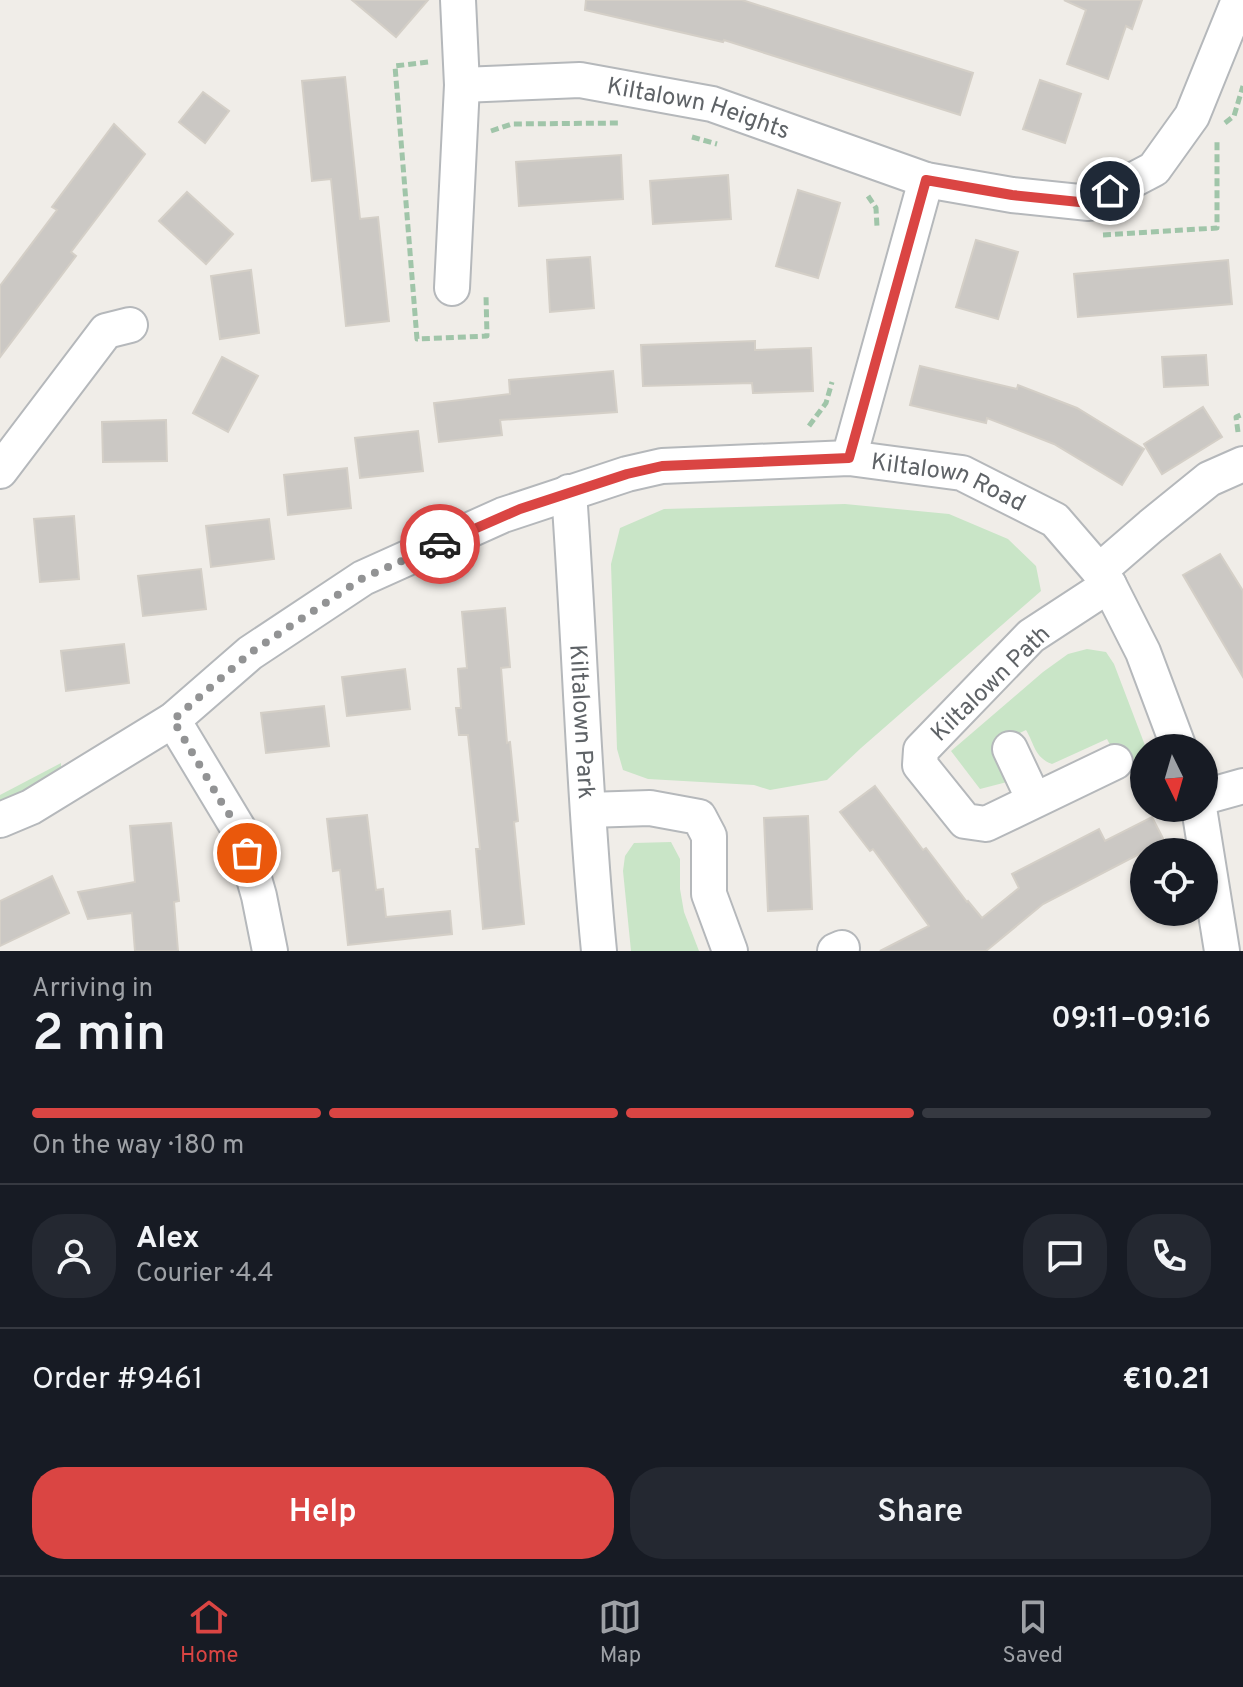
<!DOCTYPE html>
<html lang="en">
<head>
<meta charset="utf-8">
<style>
  body { margin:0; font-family:Overpass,sans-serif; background:#242831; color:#f1f3f6; height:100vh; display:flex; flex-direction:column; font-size:30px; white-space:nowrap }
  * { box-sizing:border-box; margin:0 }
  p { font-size:26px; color:#9ea1a6 }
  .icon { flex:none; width:44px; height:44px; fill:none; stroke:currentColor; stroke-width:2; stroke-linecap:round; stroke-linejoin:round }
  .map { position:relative; height:951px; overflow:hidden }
  .panel { display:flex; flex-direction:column; background:#171b24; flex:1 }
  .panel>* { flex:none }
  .needle { width:52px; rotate:175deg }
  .fabs { position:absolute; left:1130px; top:734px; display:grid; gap:16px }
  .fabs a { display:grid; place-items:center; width:88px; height:88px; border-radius:50%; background:#171b24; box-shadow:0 2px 6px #0004; font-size:40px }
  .pin { position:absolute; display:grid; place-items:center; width:68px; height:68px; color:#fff; margin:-34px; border:4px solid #fff; border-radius:50%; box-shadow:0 2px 8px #0007 }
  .courier { position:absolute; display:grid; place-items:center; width:80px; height:80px; margin:-40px; border:6px solid #da4543; border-radius:50%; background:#fff; color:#222; box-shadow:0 2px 10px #0007 }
  .head em { font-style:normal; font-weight:600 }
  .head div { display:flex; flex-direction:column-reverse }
  .head { display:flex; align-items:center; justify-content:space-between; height:136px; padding:0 32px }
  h1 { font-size:52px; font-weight:600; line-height:60px }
  .bar { display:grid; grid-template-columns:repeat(4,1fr); gap:12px 8px; align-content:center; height:96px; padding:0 32px }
  .bar i { height:10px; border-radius:6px; background:#363941 }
  .bar .active { background:#da4543 }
  .bar p { grid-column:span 4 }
  .line { display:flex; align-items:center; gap:20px; padding:0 32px; border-top:2px solid #363941 }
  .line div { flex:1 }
  .round { display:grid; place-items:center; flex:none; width:84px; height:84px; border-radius:32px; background:#242831 }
  .primary-button { display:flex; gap:16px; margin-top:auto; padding:16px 32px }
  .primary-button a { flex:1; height:92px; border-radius:32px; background:#da4543; color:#fff; font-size:32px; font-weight:600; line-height:92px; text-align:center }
  .primary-button a+a { background:#242831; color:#f1f3f6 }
  .menu { display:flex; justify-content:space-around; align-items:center; height:112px; border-top:2px solid #363941; background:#171b24; font-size:22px; color:#9ea1a6 }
  .menu a { display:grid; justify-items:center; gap:4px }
  .menu .active { color:#da4543 }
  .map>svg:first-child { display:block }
  .green { fill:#c9e5c7 }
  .building { fill:#cbc8c4; stroke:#d4cfc7; stroke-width:2 }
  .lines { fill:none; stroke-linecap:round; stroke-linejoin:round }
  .street-casing { stroke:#b5b8bb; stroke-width:38 }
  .path { stroke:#a0c5a9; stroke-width:5; stroke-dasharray:8 4; stroke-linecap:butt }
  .street { stroke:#fff; stroke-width:34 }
  .done { stroke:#929394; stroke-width:8; stroke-dasharray:0 14.4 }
  .route { stroke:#da4543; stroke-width:10 }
  .labels { text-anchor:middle; stroke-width:6; stroke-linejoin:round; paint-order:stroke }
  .street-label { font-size:24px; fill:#5f6367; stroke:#fff }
</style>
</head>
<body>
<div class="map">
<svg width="1243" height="951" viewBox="0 0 1243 951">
  <rect width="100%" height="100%" fill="#f0ede8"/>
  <g class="green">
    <polygon points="845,504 949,514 1008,539 1036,566 1041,591 861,748 827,780 770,790 754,785 648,779 623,770 617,749 611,564 620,528 664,509"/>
    <path d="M1087,649L1106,652L1114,664L1146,748H1144V773L1124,772L1107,739L1052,764C1034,757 1035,745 1026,730L994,745L1007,782L980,789L951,751L1043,672L1068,654Z"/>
    <polygon points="61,763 61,772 0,803 0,795"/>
    <polygon points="671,842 680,859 680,889 684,912 699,951 631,951 623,871 625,856 634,843"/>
  </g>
  <g class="building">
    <polygon points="352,0 428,0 396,37"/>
    <polygon points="586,0 742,0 973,73 960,115 724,40 723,42 585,10"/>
    <polygon points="1064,0 1142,0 1132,29 1126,26 1108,79 1067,64 1086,10"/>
    <polygon points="345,77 360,219 378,217 389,321 346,326 331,179 312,181 302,81"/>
    <polygon points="1040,80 1081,94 1065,143 1023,129"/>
    <polygon points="203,92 229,111 205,143 179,122"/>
    <polygon points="114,124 145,154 71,252 76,256 0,357 0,286 57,210 52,207"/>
    <polygon points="621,155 623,199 519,206 516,162"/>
    <polygon points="728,175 731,219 653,224 650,181"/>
    <polygon points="798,190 840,203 818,278 776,266"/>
    <polygon points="187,192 233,234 206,264 159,221"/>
    <polygon points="976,240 1018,252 998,319 956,307"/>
    <polygon points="590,257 594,308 550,312 547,260"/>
    <polygon points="1228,260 1232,304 1078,317 1074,274"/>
    <polygon points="251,270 259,333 220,339 211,276"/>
    <polygon points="755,341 755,350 811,348 813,391 753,393 752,383 643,386 641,345"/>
    <polygon points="1206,355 1208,385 1164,387 1162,357"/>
    <polygon points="222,357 258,376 228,432 193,413"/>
    <polygon points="920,366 1017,389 1018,385 1077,408 1144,449 1122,485 1054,444 987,418 986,423 910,405"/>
    <polygon points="613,371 617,412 500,420 502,435 439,442 434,403 510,394 509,380"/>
    <polygon points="1203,407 1222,437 1162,474 1144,444"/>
    <polygon points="166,420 167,461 103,462 102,422"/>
    <polygon points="418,431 423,471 360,478 355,438"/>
    <polygon points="347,468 351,508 288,515 284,475"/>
    <polygon points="74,516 79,579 40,582 34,519"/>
    <polygon points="269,519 274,559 211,567 206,526"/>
    <polygon points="1220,554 1243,591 1243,677 1183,575"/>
    <polygon points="201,569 206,609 143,616 138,576"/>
    <polygon points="505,608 510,667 501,668 507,743 510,742 518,821 514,822 524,924 483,929 476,849 480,849 468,735 459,735 456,708 461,708 458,669 467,668 462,612"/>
    <polygon points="124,644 129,683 66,691 61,651"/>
    <polygon points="405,669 410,709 347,716 342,677"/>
    <polygon points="324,706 329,746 266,753 261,713"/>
    <polygon points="875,786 923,850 926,848 967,902 968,901 982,918 1019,888 1012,874 1099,829 1105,841 1152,817 1170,852 1143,852 1043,904 986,951 880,951 929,926 873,849 870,851 840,812"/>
    <polygon points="367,815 376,890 383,889 386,917 450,911 452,934 348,945 340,870 333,871 327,819"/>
    <polygon points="808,816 812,909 768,911 764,818"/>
    <polygon points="171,823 179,901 174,902 178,951 135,951 132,913 88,919 78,892 135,882 130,826"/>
    <polygon points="52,876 69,913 0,946 0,901"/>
  </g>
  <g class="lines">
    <defs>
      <g id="street">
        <path id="s1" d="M462,85L580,80L712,104L926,180L1012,195L1089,203L1154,169L1192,116L1239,0"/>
        <polyline points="452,288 462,85 458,0"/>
        <polyline points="849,458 926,180"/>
        <polyline points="0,471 106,331 130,325"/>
        <path id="s2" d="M569,492C580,645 584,799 599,951"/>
        <polyline points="1099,571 1151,526 1209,479 1243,464"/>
        <polyline points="1109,585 1031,636 921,750 920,765 965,821 986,824 1115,762"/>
        <polyline points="173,720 241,833 259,896 270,951"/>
        <polyline points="1010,749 1034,800"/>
        <polyline points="1204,797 1243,786"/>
        <polyline points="1199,808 1222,951"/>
        <polyline points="588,810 650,808 699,817 709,836 709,894 730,951"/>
        <path id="s3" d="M0,820L31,807L173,720L250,653L363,578L503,515L627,474L662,466L849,458L962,473L1055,520L1099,571L1109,585L1143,652L1179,748"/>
        <polyline points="835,951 842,948"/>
      </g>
    </defs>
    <use href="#street" class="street-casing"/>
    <g class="path">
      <polyline points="428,62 395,66 417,339 487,336 486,295"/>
      <polyline points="1225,123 1234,116 1243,86"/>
      <polyline points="491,131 512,124 620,123"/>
      <polyline points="692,137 717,144"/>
      <polyline points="868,196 876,208 877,227"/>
      <polyline points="1103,235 1217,228 1217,141"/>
      <polyline points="809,426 826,403 832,382"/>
      <polyline points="1238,432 1236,417 1243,414"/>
    </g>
    <use href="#street" class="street"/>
  </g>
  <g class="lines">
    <path class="done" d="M247,853C241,834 234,820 223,805L173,720L250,653L363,578L440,544"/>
    <polyline class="route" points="440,544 520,509 627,474 662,466 849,458 926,180 1012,195 1089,203 1110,191"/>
  </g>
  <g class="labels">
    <g class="street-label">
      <text dy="8" stroke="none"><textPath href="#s1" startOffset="240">Kiltalown Heights</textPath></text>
      <text dy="8" stroke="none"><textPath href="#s3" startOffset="1048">Kiltalown Road</textPath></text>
      <text transform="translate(990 683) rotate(-44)" y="8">Kiltalown Path</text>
      <text dy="8" stroke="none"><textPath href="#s2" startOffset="230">Kiltalown Park</textPath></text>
    </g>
  </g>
</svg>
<div class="fabs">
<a><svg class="needle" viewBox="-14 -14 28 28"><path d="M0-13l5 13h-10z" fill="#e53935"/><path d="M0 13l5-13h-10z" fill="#9ea1a6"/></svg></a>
<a><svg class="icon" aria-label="locate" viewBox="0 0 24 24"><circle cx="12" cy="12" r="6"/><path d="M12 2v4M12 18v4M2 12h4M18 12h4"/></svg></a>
</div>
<div class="pin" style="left:247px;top:853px;background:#ea580c"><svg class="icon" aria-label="bag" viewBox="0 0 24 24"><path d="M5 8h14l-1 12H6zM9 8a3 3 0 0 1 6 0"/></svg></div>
<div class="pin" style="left:1110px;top:191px;background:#1f2937"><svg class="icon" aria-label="home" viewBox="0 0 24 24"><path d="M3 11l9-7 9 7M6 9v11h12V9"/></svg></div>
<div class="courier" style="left:440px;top:544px"><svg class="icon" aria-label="car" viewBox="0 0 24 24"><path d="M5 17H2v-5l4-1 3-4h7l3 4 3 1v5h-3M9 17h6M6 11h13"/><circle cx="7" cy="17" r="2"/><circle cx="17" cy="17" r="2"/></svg></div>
</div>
<section class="panel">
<div class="head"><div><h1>2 min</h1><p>Arriving in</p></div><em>09:11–09:16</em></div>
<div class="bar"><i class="active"></i><i class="active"></i><i class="active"></i><i></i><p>On the way · 180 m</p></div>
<div class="line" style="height:144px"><a class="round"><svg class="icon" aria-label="person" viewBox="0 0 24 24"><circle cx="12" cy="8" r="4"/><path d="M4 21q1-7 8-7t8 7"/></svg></a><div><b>Alex</b><p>Courier · 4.4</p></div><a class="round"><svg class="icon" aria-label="chat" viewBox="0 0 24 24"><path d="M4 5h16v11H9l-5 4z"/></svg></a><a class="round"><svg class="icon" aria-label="phone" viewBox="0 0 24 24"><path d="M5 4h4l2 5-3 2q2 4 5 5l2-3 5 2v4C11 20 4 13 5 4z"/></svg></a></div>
<div class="line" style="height:104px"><div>Order #9461</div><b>€10.21</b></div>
<div class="primary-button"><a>Help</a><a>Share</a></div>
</section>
<nav class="menu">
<a class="active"><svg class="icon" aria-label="home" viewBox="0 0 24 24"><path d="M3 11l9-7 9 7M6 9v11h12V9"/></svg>Home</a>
<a><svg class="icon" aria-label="map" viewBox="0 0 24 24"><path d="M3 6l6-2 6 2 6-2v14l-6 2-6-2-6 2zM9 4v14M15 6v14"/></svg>Map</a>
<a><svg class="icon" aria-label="saved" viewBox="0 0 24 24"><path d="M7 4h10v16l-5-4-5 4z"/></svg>Saved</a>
</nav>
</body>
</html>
